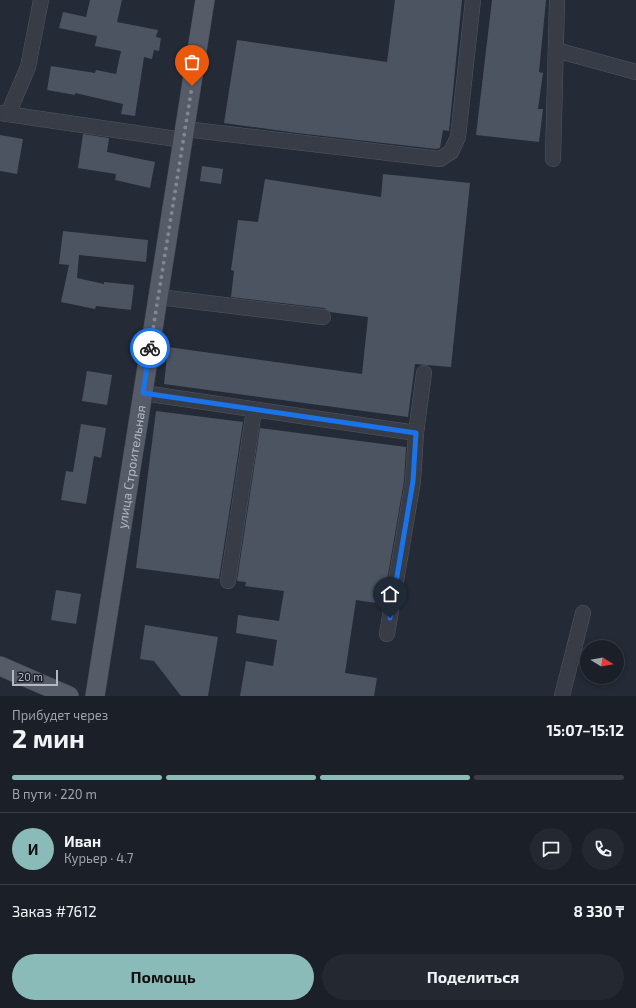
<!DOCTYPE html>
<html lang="ru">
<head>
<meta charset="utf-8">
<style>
  body { margin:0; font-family:"Exo 2",sans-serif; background:#242830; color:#f1f3f6; height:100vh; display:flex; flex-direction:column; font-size:15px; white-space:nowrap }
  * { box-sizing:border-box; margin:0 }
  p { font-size:13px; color:#a0a3a8 }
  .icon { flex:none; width:22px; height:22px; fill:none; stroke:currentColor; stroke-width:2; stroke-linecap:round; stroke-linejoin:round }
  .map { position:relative; height:696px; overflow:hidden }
  .details { display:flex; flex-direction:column; background:#1b2028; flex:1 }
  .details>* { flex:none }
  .needle { width:26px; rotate:101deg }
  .fabs { position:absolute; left:580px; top:640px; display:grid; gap:8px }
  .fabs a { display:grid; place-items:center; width:44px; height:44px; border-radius:50%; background:#1b2028; box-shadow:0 2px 6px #0003,0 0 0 1px #393e45; font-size:20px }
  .scale { position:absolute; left:12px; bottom:10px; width:46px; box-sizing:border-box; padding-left:4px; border:2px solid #b2b7c3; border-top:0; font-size:11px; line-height:14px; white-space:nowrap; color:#b2b7c3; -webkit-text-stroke:3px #1c212c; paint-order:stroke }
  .pin { position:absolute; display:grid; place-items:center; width:34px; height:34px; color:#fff; margin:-41px -17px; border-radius:50% 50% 50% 0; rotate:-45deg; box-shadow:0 0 4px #0007 }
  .pin .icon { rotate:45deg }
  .courier { position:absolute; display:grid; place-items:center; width:40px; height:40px; margin:-20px; border:3px solid #1a73e8; border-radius:50%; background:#fff; color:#222; box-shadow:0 1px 5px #0007 }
  .summary em { font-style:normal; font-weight:700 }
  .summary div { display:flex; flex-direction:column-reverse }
  .summary { display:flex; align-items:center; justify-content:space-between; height:68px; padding:0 12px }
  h1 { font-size:26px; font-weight:700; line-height:30px }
  .bar { display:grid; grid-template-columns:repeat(4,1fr); gap:6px 4px; align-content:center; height:48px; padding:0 12px }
  .bar i { height:5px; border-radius:3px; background:#393e45 }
  .bar .on { background:#8bbbb9 }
  .bar p { grid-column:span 4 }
  .line { display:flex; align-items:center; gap:10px; padding:0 12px; border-top:1px solid #393e45 }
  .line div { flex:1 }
  .round { display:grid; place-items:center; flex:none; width:42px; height:42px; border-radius:21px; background:#242830 }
  .action { display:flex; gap:8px; margin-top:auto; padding:8px 12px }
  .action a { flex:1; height:46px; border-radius:24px; background:#8bbbb9; color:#111; font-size:16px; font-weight:700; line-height:46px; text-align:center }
  .action a+a { background:#242830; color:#f1f3f6 }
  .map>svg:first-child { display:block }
  .building { fill:#4c5462 }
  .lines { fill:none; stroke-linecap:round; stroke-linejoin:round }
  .minor-casing { stroke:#525762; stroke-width:16 }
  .major-casing { stroke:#404550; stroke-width:20 }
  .minor { stroke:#373c47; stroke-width:15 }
  .major { stroke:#555b67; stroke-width:19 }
  .done { stroke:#808692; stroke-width:4; stroke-dasharray:0 7.2 }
  .route { stroke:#1a73e8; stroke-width:5 }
  .labels { text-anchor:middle; stroke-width:4; stroke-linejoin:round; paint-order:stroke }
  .street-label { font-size:13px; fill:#b2b7c3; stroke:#1c212c }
</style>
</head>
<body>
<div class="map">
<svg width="636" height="696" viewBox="0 0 636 696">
  <rect width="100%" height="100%" fill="#242a36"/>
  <g class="building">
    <polygon points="90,0 122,0 117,22 158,30 156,37 161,38 159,51 154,50 152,59 144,57 135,116 121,114 123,104 75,93 75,95 47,90 51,66 95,73 96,70 116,74 121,51 95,46 97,36 59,28 63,12 86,17"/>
    <polygon points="395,0 462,0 449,131 443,130 440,148 436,149 297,133 224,123 237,40 387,62"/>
    <polygon points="492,0 546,0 539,72 543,73 538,109 543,109 539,142 476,135"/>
    <polygon points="83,134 109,138 107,152 155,162 150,188 115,180 116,174 78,168"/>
    <polygon points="0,135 23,139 17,174 0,171"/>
    <polygon points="202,166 223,169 221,184 200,181"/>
    <polygon points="383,174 470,183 451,367 415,364 408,417 164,384 168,347 362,374 368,317 330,312 324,308 231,297 234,271 231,270 238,220 258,222 265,179 381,197"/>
    <polygon points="63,231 148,240 146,262 79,255 77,278 104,284 104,282 134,285 131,310 96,306 95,309 61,302 69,265 59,264"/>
    <polygon points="87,371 112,375 107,405 82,401"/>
    <polygon points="156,411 243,422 219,579 136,568"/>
    <polygon points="81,424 106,428 101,458 94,456 86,504 61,500 66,471 73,472"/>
    <polygon points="260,428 406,447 404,481 383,604 356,600 345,673 377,678 374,696 240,696 246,661 273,666 277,640 236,633 238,615 279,621 284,591 245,586 246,582 237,581"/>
    <polygon points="56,590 81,594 76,624 51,620"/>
    <polygon points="145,625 218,637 208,696 181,696 154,661 140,659"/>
  </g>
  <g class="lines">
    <defs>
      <g id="minor">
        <polyline points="556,50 636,72"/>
        <polyline points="0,113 183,140"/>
        <polyline points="8,114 28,67 41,0"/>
        <polyline points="185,129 440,159 451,152 458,137 473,0"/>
        <polyline points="553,159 557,0"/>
        <polyline points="159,297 323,317"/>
        <polyline points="143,393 416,433"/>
        <polyline points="228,581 254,410"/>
        <polyline points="387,634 413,481 416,433 424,373"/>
        <polyline points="562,696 583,613"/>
      </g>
      <g id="major">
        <polyline points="0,666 69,696"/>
        <path id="s1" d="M95,696L205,0"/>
      </g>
    </defs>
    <use href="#minor" class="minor-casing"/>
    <use href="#major" class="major-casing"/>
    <use href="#minor" class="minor"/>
    <use href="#major" class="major"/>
  </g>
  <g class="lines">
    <polyline class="done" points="150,348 192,86"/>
    <polyline class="route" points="150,348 143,393 416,433 413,481 390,618"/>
  </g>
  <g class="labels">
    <g class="street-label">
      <text dy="5" stroke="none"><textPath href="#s1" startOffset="232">улица Строительная</textPath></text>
    </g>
  </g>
</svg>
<div class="fabs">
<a><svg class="needle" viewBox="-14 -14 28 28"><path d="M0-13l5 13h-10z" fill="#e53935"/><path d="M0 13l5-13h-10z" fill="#a0a3a8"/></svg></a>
</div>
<div class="scale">20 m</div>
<div class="pin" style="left:192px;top:86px;background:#ea580c"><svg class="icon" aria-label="bag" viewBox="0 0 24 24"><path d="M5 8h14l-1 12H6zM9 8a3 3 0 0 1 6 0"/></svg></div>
<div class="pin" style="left:390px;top:618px;background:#1f2937"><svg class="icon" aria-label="home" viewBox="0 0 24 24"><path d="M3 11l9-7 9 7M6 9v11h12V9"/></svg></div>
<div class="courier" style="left:150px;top:348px"><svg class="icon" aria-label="bike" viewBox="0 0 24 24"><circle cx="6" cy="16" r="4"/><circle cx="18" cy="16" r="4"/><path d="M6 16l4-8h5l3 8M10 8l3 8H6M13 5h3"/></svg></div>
</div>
<section class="details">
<div class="summary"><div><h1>2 мин</h1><p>Прибудет через</p></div><em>15:07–15:12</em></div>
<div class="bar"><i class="on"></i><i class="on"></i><i class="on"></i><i></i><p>В пути · 220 m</p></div>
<div class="line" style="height:72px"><b class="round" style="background:#8bbbb9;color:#111">И</b><div><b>Иван</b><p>Курьер · 4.7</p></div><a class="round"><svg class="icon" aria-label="chat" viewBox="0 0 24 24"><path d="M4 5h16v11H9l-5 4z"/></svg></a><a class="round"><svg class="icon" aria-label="phone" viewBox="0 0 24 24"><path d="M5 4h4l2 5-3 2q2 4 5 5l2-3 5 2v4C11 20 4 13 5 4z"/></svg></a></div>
<div class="line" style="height:52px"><div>Заказ #7612</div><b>8 330 ₸</b></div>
<div class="action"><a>Помощь</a><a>Поделиться</a></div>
</section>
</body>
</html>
